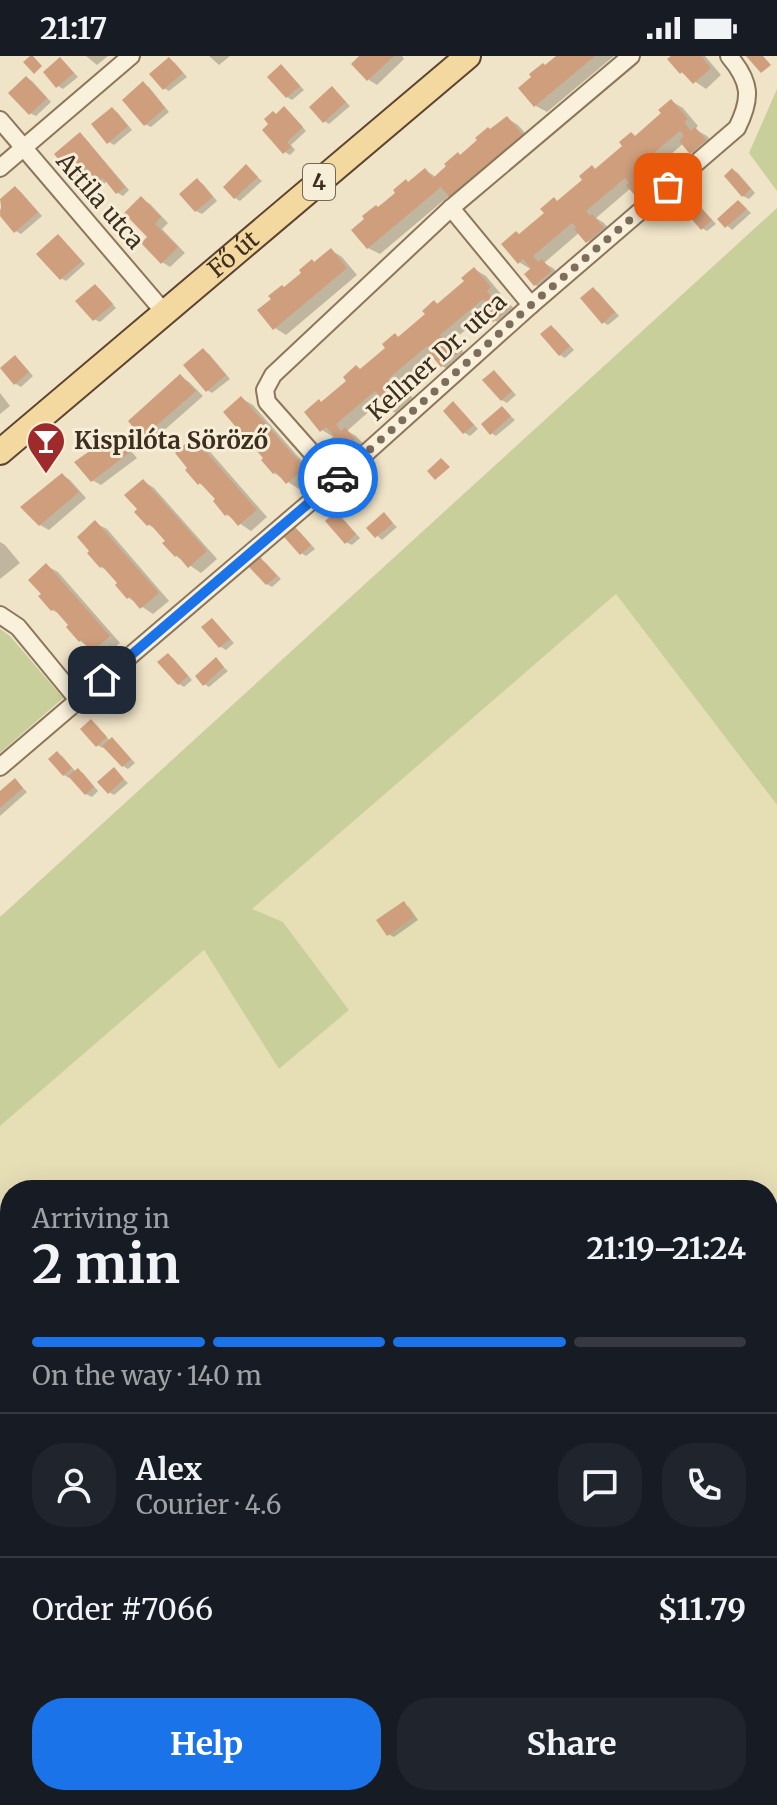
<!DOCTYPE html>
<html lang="en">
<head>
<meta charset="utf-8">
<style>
  body { margin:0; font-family:Merriweather,serif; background:#20242c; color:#f1f3f6; height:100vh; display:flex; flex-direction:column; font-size:30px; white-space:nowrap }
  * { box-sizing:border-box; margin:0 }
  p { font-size:26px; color:#9ea1a6 }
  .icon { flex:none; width:44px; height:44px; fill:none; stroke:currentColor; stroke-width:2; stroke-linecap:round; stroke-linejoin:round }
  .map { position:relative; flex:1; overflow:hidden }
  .side { position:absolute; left:0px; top:1124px; width:778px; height:626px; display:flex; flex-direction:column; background:#171b24; border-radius:32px 32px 0 0; box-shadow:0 8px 32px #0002 }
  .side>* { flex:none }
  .pin { position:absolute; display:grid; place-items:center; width:68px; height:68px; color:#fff; margin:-34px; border-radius:16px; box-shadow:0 4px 12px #0006 }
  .courier { position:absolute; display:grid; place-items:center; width:80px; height:80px; margin:-40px; border:6px solid #1a73e8; border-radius:50%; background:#fff; color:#222; box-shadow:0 2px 10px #0007 }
  .summary em { font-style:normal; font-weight:700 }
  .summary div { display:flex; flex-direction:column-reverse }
  .summary { display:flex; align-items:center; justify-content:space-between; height:136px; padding:0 32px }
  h1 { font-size:52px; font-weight:700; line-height:60px }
  .bar { display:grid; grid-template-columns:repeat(4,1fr); gap:12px 8px; align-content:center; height:96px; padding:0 32px }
  .bar i { height:10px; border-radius:6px; background:#363941 }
  .bar .active { background:#1a73e8 }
  .bar p { grid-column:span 4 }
  .line { display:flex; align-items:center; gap:20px; padding:0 32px; border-top:2px solid #363941 }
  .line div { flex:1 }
  .round { display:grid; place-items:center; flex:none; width:84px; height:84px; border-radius:32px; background:#20242c }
  .button { display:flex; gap:16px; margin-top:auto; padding:16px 32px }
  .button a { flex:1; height:92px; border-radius:32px; background:#1a73e8; color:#fff; font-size:32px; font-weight:700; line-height:92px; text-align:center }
  .button a+a { background:#20242c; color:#f1f3f6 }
  .status { display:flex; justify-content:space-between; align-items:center; height:56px; padding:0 40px; background:#171b24; direction:ltr }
  .status svg { height:22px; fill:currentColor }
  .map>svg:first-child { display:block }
  .farmland { fill:#e6deb5 }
  .green { fill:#c9cf9b }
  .shadow { fill:#0003 }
  .building { fill:#cf9f7d }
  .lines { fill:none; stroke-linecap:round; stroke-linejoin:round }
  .minor-casing { stroke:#8d765c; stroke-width:20 }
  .primary-casing { stroke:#5b4430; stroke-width:28 }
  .minor { stroke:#faf1dc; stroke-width:16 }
  .primary { stroke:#f3d9a0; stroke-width:24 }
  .done { stroke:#7c6e5b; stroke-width:8; stroke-dasharray:0 14.4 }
  .route { stroke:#1a73e8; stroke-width:10 }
  .labels { text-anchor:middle; stroke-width:6; stroke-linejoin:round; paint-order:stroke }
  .shield { fill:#f7eed8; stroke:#756857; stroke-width:2 }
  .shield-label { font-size:22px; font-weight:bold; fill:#3d2e20 }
  .street-label { font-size:24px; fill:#3d2e20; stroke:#f7eed8 }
  .poi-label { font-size:24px; font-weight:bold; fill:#3d2e20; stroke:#f7eed8; text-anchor:start }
</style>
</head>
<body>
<div class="status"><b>21:17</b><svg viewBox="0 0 49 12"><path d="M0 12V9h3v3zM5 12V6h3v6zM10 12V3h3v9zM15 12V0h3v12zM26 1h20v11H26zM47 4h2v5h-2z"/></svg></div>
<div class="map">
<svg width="777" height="1749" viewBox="0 0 777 1749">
  <rect width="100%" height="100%" fill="#f0e4c8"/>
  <g class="farmland">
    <polygon points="616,538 777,749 777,1605 768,1611 768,1134 10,1134 10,1421 0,1408 0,1070 204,894 279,1013 349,954 283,866 251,853"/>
    <polygon points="260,1740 650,1740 657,1749 267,1749"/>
  </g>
  <g class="green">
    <polygon points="777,33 777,135 749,97"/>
    <polygon points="777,152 777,749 616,538 252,853 283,866 349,954 279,1013 204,894 0,1070 0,861"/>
    <polygon points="0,573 10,580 63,642 0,697"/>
    <polygon points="0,1408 10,1421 10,1728 0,1714"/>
    <polygon points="777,1605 777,1749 658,1749 650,1740 768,1740 768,1611"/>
    <polygon points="19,1740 260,1740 267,1749 26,1749"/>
  </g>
  <g class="shadow">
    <polygon points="86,0 108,0 97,9"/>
    <polygon points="209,0 230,0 219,9"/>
    <polygon points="362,0 402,0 404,3 377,29 369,24 354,8"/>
    <polygon points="559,0 614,0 547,56 536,50 521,32"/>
    <polygon points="671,0 705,0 721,19 706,33 681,16"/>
    <polygon points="60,4 65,7 78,21 63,33 58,30"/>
    <polygon points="170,4 175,7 187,21 169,35 164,32"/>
    <polygon points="281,11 286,14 304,34 292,44 287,41"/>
    <polygon points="27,22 32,25 51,46 36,60 30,57"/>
    <polygon points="144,28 149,31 169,56 151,71 145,68"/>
    <polygon points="332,32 350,50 329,68 324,65"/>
    <polygon points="671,45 683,52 698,70 695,73 707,80 716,91 703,103 691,96 684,87 648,118 656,122 667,135 651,148 639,142 631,132 596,162 604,167 614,179 599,192 588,185 580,176 544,207 553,212 562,222 547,235 535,229 532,214 519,206 520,180 664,57"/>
    <polygon points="112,53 117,56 132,74 114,89 109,86"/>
    <polygon points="289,56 306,75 291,89 295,94 290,99 285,96 277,59"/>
    <polygon points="507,62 518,69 533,86 462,146 450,139 380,198 368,192 379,153 425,114 436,121"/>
    <polygon points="80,79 85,82 129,134 123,140 118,137 107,125 104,128 99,125 89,114 79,122 74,119"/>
    <polygon points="246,111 262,125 240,145 235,142"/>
    <polygon points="733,114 738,117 755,137 749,143 743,140 726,120"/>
    <polygon points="197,125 203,128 217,145 202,158 196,155"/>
    <polygon points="15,132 20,135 42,160 21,178 16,175 0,157 0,154"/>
    <polygon points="141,143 150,148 168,167 162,173 185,197 170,211 162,206 150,181"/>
    <polygon points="694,146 699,149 716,168 707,175 702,172"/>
    <polygon points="739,146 751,157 732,174 720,163"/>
    <polygon points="58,181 63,184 85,208 66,225 61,222"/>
    <polygon points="331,194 342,201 357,219 286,279 275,272 286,233"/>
    <polygon points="474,213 486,220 501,238 498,241 510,248 519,259 506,271 494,264 487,256 451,286 459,290 469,303 454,316 442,310 434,300 399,330 407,335 417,347 402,360 390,354 382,344 347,375 356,380 365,390 350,404 338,397 335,382 322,374 323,348 428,258 435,246 439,249 466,225"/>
    <polygon points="95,230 100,233 116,252 100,266 94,263"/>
    <polygon points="593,233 598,236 619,260 608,269 603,266"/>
    <polygon points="551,271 556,274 574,294 565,302 560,299"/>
    <polygon points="204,295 209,298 230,323 212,337 207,334"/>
    <polygon points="15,302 20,305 33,320 21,331 16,328 3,313"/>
    <polygon points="494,317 499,320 516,339 507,347 502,344"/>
    <polygon points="181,321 189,326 203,340 152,385 144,380"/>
    <polygon points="0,337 10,350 0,358"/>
    <polygon points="241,342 253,349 315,420 299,433 274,417 266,402 256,391 247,386"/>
    <polygon points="453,348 458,351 478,373 470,380 465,377 445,355"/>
    <polygon points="502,352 515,364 496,380 491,377"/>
    <polygon points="114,380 122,385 137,402 101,429 92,424"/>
    <polygon points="193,384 205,390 267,461 251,475 227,459 209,433 199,427"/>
    <polygon points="62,419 70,424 86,442 49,474 40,469"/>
    <polygon points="143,425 154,432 217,503 201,517 176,500 165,487 167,485 159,475 149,469 140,453"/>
    <polygon points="336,458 341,461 360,482 352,489 346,486"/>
    <polygon points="384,459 397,471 382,484 369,472"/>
    <polygon points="95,467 107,473 169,545 153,558 129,542 110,516 101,511"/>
    <polygon points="295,474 300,476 315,493 306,500 301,497"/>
    <polygon points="0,486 5,489 20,507 0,523"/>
    <polygon points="261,504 266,507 281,523 272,531 267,528"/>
    <polygon points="47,510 58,516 120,587 104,601 80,585 71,570 62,559 52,554"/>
    <polygon points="212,565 217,568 234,587 226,594 221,591 204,572"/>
    <polygon points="168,599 173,602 192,624 184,631 179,628"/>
    <polygon points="216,604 228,615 209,631 204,628"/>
    <polygon points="91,666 96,669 110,685 112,684 117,687 135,707 128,713 123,710 105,690 103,692 97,689"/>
    <polygon points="57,698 62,700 76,716 78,714 83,717 98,735 92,741 86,738 71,720 69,722 64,719"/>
    <polygon points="114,714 128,727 114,739 109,736"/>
    <polygon points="15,724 27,736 0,760 0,738"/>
    <polygon points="404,848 409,851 418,864 394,881 388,878"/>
  </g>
  <g class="building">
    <polygon points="30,0 33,0 42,10 34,18 23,6"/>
    <polygon points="359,0 394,0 367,25 351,8"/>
    <polygon points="556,0 595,0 534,51 518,32 531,21 529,18 543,7 545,9"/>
    <polygon points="671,0 701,0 711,12 693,28 682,16 680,18 667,3"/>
    <polygon points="746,0 763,0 771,9 761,17"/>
    <polygon points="60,1 74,17 56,32 43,16"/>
    <polygon points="169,1 183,17 163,34 149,18"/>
    <polygon points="281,8 300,30 286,42 267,21"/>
    <polygon points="26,20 47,42 29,59 8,37"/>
    <polygon points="143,25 165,52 144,70 122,44"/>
    <polygon points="332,30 346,46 323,67 309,51"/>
    <polygon points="671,43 688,63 684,66 691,75 695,71 706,84 690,98 679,85 684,80 680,75 637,111 641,116 644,113 656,128 638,143 626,129 629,127 625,122 586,155 590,160 592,158 604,172 586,187 574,173 576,171 572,167 533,200 538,206 542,203 552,215 534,230 524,218 531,212 523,203 518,208 501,188 516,175 519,178 544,157 540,153 554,141 557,145 582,124 579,120 592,109 595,113 622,90 619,86 631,76 635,80 661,57 658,54"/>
    <polygon points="284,50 303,71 287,86 291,91 283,98 262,74 268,68 264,63 273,55 276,58"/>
    <polygon points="112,51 128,70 107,88 91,68"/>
    <polygon points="507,60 523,79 449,141 441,131 367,193 351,174 364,163 362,160 376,149 378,151 395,137 393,134 406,123 408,126 425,112 433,122 446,110 444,108 458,96 460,99 477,84 475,82 488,71 490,73"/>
    <polygon points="80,76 125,131 116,138 103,122 97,126 85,111 73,121 54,98"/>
    <polygon points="246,108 258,121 234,143 223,131"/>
    <polygon points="732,112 751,133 742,141 724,120"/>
    <polygon points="197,122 213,141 195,156 179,138"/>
    <polygon points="15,130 38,156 14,177 0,160 1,150 0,143"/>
    <polygon points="141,140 161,161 155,168 178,191 161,208 141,187 147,181 124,157"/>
    <polygon points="693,144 712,164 701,174 683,153"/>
    <polygon points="738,144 747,153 725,172 717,163"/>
    <polygon points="58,178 82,205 60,224 36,198"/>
    <polygon points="331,192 347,212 273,274 257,254 271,243 268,240 282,229 284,231 301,217 299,214 312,203 314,206"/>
    <polygon points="474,211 491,231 487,235 493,243 498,239 509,252 493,266 482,253 487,248 483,243 440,279 444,284 447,281 459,296 441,311 429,297 431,295 427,290 388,323 392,328 395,326 407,340 389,355 377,341 379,339 375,335 336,368 341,375 345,371 355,383 337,398 327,386 334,380 326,371 320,376 304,356 319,343 321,346 346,325 343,321 356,309 360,313 385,292 382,288 395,277 398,281 425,258 422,255 434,244 437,248 464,225 461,222"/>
    <polygon points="95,228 113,248 93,265 75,245"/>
    <polygon points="593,231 615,256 602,268 580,242"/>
    <polygon points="551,269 570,290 559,300 540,278"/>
    <polygon points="203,292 226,319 206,336 183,309"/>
    <polygon points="15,299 29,316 14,329 0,312"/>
    <polygon points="494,314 512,335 501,345 482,324"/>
    <polygon points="180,318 196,335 142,382 128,365"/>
    <polygon points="241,340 305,412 286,428 276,416 273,418 261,404 263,402 248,385 246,387 233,373 235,370 223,356"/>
    <polygon points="453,345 474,369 463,378 443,355"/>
    <polygon points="502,350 511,360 490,379 481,368"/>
    <polygon points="114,378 130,396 91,426 74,406"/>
    <polygon points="193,381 257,454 238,470 228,458 225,460 213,445 215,443 200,427 198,429 185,414 187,412 175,397"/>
    <polygon points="441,402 450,411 435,424 427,415"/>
    <polygon points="62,417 79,436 39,470 20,451"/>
    <polygon points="143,423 207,495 188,512 177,499 175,501 162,487 165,485 150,468 147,470 134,456 137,453 124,439"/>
    <polygon points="336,455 356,478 345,488 325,465"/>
    <polygon points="384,456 393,467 375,482 366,472"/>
    <polygon points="95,464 159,537 140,553 130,541 127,543 115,529 117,527 102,510 100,512 87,497 89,495 77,481"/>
    <polygon points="295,471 311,489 300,499 284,481"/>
    <polygon points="260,501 277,520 266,529 249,511"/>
    <polygon points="46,507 110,580 92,596 81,584 79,586 66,571 68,569 54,553 51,555 38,540 41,538 28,524"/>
    <polygon points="212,562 230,583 219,592 201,571"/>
    <polygon points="168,597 188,620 178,629 157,606"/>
    <polygon points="216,601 224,611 203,630 195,620"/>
    <polygon points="91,663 107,681 96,691 80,673"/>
    <polygon points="112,681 131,703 122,711 102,690"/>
    <polygon points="57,695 72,712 63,720 48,703"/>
    <polygon points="114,711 124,723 108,738 97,726"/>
    <polygon points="78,712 94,731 85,739 68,720"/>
    <polygon points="15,722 23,732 0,752 0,735"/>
    <polygon points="404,845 414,861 387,880 376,864"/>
  </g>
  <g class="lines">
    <defs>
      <g id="minor">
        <polyline points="0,64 164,256"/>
        <polyline points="0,112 131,0"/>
        <polyline points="451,152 531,249"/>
        <polyline points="336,424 267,346 265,334 273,319 451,152 631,0"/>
        <polyline points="0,559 18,571 78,644"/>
        <path d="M0,711L336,424L531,249L737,72C752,42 751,26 729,0"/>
      </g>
      <g id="primary">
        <path id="s1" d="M0,396L468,0"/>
      </g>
    </defs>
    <use href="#minor" class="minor-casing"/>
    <use href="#primary" class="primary-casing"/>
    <use href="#minor" class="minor"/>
    <use href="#primary" class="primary"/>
  </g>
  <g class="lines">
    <polyline class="done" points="338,422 531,249 668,131"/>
    <polyline class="route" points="102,624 338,422"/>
  </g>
  <defs>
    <symbol id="bar-pin" viewBox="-11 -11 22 30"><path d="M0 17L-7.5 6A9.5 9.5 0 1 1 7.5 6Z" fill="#9e2a2b" stroke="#f7eed8"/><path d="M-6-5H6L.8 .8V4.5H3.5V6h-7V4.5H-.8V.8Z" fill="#fff"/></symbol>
  </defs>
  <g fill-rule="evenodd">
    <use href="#bar-pin" x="24" y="363" width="44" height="60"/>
  </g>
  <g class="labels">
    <rect class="shield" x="303" y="108" width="32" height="36" rx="6"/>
    <g class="shield-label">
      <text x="319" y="134">4</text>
    </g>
    <g class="street-label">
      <text transform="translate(100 145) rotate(49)" y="8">Attila utca</text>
      <text dy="8" stroke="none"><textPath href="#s1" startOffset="306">Fő út</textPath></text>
      <text transform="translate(437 301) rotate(-42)" y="8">Kellner Dr. utca</text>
    </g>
    <g class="poi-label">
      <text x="74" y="393">Kispilóta Söröző</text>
    </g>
  </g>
</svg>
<div class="pin" style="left:668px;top:131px;background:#ea580c"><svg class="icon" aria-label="bag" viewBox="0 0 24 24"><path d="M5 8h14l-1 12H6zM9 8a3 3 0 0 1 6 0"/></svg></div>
<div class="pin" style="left:102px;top:624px;background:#1f2937"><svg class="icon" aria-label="home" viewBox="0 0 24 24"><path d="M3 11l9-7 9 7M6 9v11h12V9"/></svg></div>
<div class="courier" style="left:338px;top:422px"><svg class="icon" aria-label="car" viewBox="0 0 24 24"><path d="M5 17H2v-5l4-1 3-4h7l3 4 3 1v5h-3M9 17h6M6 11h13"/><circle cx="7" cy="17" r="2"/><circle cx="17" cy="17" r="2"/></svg></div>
<section class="side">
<div class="summary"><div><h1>2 min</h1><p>Arriving in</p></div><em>21:19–21:24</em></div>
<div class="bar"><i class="active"></i><i class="active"></i><i class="active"></i><i></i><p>On the way · 140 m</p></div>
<div class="line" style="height:144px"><a class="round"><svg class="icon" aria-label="person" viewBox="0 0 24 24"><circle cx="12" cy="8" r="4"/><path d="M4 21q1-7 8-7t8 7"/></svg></a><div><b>Alex</b><p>Courier · 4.6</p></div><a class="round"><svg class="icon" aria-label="chat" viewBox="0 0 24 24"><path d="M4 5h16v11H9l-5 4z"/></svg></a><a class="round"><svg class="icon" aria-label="phone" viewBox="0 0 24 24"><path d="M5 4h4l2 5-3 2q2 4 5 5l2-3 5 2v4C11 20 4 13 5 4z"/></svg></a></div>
<div class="line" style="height:104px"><div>Order #7066</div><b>$11.79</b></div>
<div class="button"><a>Help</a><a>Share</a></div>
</section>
</div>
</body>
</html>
